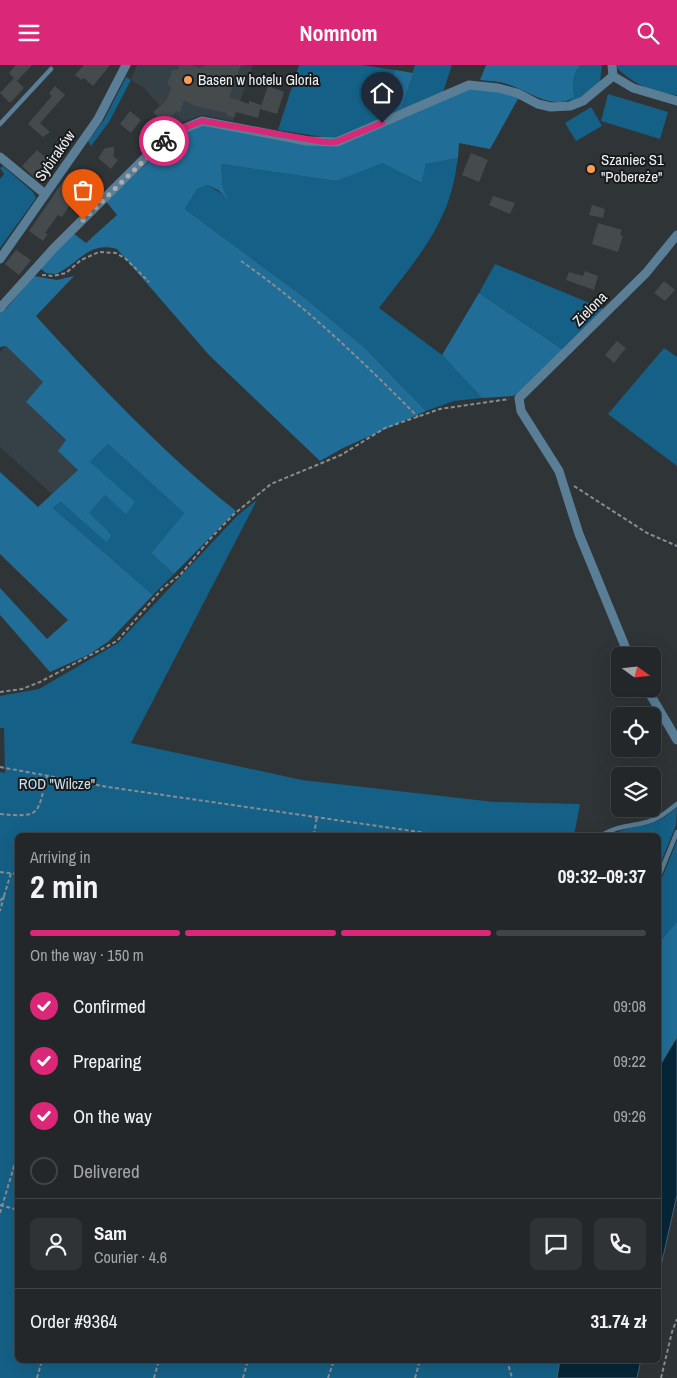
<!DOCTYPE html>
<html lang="en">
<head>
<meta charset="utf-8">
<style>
  body { margin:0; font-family:"Archivo Narrow",sans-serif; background:#2f3335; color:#f1f3f6; height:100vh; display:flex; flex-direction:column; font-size:19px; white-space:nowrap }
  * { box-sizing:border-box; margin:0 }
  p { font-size:16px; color:#a3a5a8 }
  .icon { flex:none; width:28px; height:28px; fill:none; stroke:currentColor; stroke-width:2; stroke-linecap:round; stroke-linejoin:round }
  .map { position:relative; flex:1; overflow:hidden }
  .drawer { position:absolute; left:15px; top:768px; width:646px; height:530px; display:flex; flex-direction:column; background:#232729; border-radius:8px; box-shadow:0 5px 20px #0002,0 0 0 1px #404446 }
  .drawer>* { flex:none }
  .needle { width:32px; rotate:105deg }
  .buttons { position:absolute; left:611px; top:582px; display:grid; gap:10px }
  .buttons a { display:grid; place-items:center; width:50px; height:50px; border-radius:8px; background:#232729; box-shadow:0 5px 20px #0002,0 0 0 1px #404446; font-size:25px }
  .pin { position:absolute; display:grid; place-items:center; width:42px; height:42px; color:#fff; margin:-51px -21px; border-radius:50% 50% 50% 0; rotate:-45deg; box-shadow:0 0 5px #0007 }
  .pin .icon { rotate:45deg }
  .courier { position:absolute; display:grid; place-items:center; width:50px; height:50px; margin:-25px; border:4px solid #db2777; border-radius:50%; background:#fff; color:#222; box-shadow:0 1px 6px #0007 }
  .summary em { font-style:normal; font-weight:700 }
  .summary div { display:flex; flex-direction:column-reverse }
  .summary { display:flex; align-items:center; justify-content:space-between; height:85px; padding:0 15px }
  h1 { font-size:32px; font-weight:700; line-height:38px }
  .bar { display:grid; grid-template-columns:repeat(4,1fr); gap:8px 5px; align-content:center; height:60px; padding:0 15px }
  .bar i { height:6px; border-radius:4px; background:#404446 }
  .bar .active { background:#db2777 }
  .bar p { grid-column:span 4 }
  .line { display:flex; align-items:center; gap:12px; padding:0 15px; border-top:1px solid #404446 }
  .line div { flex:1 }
  .round { display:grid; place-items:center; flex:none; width:52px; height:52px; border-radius:8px; background:#2f3335 }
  ol { padding:0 15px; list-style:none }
  li { display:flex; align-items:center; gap:15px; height:55px }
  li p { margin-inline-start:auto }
  li .icon { padding:5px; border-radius:50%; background:#db2777; color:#fff; stroke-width:4 }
  li:last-child { color:#a3a5a8 }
  li i { width:28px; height:28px; border:2px solid #404446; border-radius:50% }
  header { display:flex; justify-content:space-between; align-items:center; height:65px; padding:0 15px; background:#db2777; color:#fff; font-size:22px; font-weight:700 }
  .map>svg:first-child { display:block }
  .built { fill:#354047 }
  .green { fill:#156086 }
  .forest { fill:#206e97 }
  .water { fill:#062638; stroke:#4c6370 }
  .building { fill:#454a4d }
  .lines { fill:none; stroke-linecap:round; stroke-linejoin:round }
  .path { stroke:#898d90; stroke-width:2; stroke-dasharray:4 2.5; stroke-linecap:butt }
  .lane { stroke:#597e96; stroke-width:4.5 }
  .street { stroke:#597e96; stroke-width:9 }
  .done { stroke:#abafb2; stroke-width:5; stroke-dasharray:0 9 }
  .route { stroke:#db2777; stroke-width:6 }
  .poi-dot { fill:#fc9d52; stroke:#191b1c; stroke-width:2 }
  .labels { text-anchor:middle; stroke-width:4; stroke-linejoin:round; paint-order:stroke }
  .poi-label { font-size:15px; fill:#eef1f4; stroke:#191b1c; text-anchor:start }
  .street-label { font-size:15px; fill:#eef1f4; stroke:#191b1c }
  .park-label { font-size:15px; fill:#cbe1ef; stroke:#191b1c }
</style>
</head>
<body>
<header><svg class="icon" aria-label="menu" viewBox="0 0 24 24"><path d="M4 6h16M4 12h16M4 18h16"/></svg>Nomnom<svg class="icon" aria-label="search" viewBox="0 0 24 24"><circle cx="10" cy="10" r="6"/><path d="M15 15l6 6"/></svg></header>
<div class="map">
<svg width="677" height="1313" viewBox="0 0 677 1313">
  <rect width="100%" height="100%" fill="#2f3437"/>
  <g class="built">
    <polygon points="137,0 253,0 233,56 202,50 176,59 144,23 131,15"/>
    <polygon points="6,281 43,317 26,337 66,376 78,405 52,429 0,382 0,287"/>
  </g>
  <g class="green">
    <polygon points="299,0 362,0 395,5 385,31 402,42 415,0 452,0 443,27 338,72 330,73 278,65"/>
    <path d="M581,0H602L600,17L577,35L568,36L574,32C573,19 572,10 581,0Z"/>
    <path d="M617,0H677V30C652,27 635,20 617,3Z"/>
    <polygon points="126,12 131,15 109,57 91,81 88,76 104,55"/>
    <polygon points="608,29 668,47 660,74 601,56"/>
    <polygon points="591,42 602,61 576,76 565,58"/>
    <path d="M458,93C456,103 455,114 452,124C440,170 407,206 379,243L442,290L482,333L454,336L426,346L364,282L305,233L185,144L197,124L208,120L228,133L223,123L221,99L336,116L383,97L420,118L426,99Z"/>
    <polygon points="3,101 33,127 36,133 0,183 0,114 4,109 0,103"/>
    <polygon points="495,199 604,244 565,286 479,228"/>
    <polygon points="664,283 677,292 677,401 608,349"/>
    <polygon points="108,379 184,448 151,488 174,509 153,530 53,443 61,437 105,476 112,470 88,448 105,430 90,397"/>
    <polygon points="257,435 131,678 302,715 494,737 580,739 574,770 18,770 18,1295 560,1295 557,1313 0,1313 0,707 5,708 4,663 0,663 0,631 39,624 118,578 237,451"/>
    <path d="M677,742L676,760L659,802V770H611C637,757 652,766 677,742Z"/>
    <polygon points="677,776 677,857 659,877 659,820"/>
  </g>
  <g class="forest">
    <path d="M486,0H581C572,10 573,19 574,32C554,47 527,25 507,19C499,16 489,16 480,15Z"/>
    <polygon points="395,5 413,8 402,42 383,52 385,31"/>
    <path d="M464,23H484L519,32L490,84L459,78L458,93L426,99L421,118L383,98L336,116L221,99L223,123L229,135L218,125L208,120L197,124L185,144L305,233L364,282L426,346L343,383L320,396L209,290L117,184C88,176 80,198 56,209L46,208L40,203L73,168L86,178L117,150L105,135L184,66L203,59L318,80Z"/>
    <path d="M34,211L57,215L74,211L36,251C96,317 165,390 236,446L174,509L151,488L184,448L108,379L90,397L135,437L126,449L105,430L89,448L112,470L106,477L61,437L53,443L153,530L109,576L90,589L50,607L0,550V523L47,574L68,555L0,489V407L38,442L78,405L58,386L66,375L26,337L43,317L6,281L0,282V247L7,243Z"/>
    <polygon points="479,228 565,286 524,325 513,331 482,333 442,290"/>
    <polygon points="677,857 677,972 659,1002 659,964 661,956 659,955 659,877"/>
  </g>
  <g class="water">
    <polygon points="677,972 677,1130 659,1210 659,1002"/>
    <polygon points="560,1295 641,1295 637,1313 557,1313"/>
  </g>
  <g class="building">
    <polygon points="16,0 32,0 17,16 9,8"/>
    <polygon points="84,0 110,0 93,21 84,13 81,15 75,10"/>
    <polygon points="179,0 191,0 200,3 205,0 241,0 229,32 249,39 249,36 261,40 258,53 236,47 234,53 226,50 227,48 195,41 184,35 180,47 177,46 164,58 153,47 166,36 171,23 167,19 172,6 178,4"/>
    <polygon points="14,13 24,23 10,38 0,28"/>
    <polygon points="55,21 65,30 40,58 50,67 43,72 28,59 52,31 49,28"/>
    <polygon points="268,21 284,27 277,49 260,44"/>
    <polygon points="130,46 141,55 131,68 120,59"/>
    <polygon points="114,82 114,89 113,91 118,95 111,104 98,93 105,83"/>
    <polygon points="37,85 50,96 35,113 22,101"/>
    <polygon points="471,88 488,95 479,117 462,110"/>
    <polygon points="73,107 85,117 62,152 58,150 45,168 48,169 43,176 29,166 69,108"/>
    <polygon points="91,117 101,126 93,134 84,125"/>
    <polygon points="493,131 515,138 510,149 489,140"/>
    <polygon points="592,140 605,144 603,153 589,150"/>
    <polygon points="598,158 622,165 620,170 623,171 618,187 592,179"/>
    <polygon points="16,185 31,195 19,210 5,199"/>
    <polygon points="585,206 598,211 594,225 566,215 569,207 583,211"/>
    <polygon points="664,216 675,225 665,236 654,228"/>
    <polygon points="617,276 626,283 614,298 605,290"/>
  </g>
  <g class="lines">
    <g class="path">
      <path d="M241,196C306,241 362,296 418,352"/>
      <polyline points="42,210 53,211 66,208 81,195 99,187 116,188 126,194 149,217"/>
      <polyline points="574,421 647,468 677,481"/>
      <polyline points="0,627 22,624 40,617 117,576 162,524 181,509 210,474 234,449 271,419 341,390 385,363 440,344 509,334"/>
      <polyline points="0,702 108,722 440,770"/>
      <path d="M0,749C42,753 37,749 47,711"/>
      <polyline points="314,770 317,751"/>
      <polyline points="0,807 18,809"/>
      <polyline points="4,831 11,808"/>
      <polyline points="0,836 4,831 0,846"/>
      <polyline points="0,1140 18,1145"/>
      <polyline points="0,1148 18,1088"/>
      <polyline points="507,1295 512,1313"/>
      <polyline points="37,1313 42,1295"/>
      <polyline points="154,1313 159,1295"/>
      <polyline points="243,1313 248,1295"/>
      <polyline points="328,1313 334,1295"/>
      <polyline points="415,1313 420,1295"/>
      <polyline points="661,1313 672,1267 677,1254"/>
    </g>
    <g class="lane">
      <polyline points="0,59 51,4"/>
      <path d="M602,770C619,760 629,762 647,757C659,754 668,746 677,739"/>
      <polyline points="659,811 677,767"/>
    </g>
    <g class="street">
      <polyline points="612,0 613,11 633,23 677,36"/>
      <polyline points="0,92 45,129"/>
      <polyline points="0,194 98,54 126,0"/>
      <polyline points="0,243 54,183 157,81 181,65 202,56 307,76 337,77 469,20 498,23 517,28 538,39 551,42 570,41 583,36 613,11"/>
      <polyline points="629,591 579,469 559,406 521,346 519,333 646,208 677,170"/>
      <polyline points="647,624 677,675"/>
    </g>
  </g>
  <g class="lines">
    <polyline class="done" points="83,155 164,76"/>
    <polyline class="route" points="164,76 181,64 202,56 324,77 336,77 382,58"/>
  </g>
  <g class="poi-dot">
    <circle cx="188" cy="15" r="5"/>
    <circle cx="591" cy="104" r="5"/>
  </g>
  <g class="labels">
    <g class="poi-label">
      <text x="198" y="20">Basen w hotelu Gloria</text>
      <text x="601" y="100">Szaniec S1<tspan x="601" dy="17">"Pobereże"</tspan></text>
    </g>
    <g class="street-label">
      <text transform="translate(55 91) rotate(-55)" y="5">Sybiraków</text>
      <text transform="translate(590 244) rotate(-45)" y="5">Zielona</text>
    </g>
    <g class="park-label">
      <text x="57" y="724">ROD "Wilcze"</text>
    </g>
  </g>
</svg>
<div class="buttons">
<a><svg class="needle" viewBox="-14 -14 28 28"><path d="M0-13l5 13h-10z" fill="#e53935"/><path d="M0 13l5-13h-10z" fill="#a3a5a8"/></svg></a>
<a><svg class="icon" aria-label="locate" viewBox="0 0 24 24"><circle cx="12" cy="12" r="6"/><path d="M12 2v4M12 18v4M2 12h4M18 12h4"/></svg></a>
<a><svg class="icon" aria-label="layers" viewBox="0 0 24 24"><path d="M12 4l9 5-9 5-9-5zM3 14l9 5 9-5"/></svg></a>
</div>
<div class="pin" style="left:83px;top:155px;background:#ea580c"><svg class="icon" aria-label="bag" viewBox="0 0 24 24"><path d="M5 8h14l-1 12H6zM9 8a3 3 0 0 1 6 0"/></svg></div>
<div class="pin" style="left:382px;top:58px;background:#1f2937"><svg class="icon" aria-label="home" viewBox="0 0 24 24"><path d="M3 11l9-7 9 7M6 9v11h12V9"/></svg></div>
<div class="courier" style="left:164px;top:76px"><svg class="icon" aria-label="bike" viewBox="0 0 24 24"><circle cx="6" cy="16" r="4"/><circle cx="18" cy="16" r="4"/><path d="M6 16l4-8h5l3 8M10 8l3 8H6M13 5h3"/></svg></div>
<section class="drawer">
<div class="summary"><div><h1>2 min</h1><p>Arriving in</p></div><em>09:32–09:37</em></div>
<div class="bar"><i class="active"></i><i class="active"></i><i class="active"></i><i></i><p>On the way · 150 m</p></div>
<ol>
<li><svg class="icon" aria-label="check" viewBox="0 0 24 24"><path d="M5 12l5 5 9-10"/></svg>Confirmed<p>09:08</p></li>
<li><svg class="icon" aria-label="check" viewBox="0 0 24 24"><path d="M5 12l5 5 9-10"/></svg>Preparing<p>09:22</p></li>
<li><svg class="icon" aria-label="check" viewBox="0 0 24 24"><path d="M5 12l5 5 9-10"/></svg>On the way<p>09:26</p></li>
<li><i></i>Delivered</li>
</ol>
<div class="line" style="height:90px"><a class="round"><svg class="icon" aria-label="person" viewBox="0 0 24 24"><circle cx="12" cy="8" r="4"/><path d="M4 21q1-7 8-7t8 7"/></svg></a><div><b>Sam</b><p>Courier · 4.6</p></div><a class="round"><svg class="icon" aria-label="chat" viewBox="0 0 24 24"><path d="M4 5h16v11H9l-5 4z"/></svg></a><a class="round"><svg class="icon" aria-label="phone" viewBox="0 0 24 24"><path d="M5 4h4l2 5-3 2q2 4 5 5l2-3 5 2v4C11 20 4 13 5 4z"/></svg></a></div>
<div class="line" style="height:65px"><div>Order #9364</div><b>31.74 zł</b></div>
</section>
</div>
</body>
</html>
